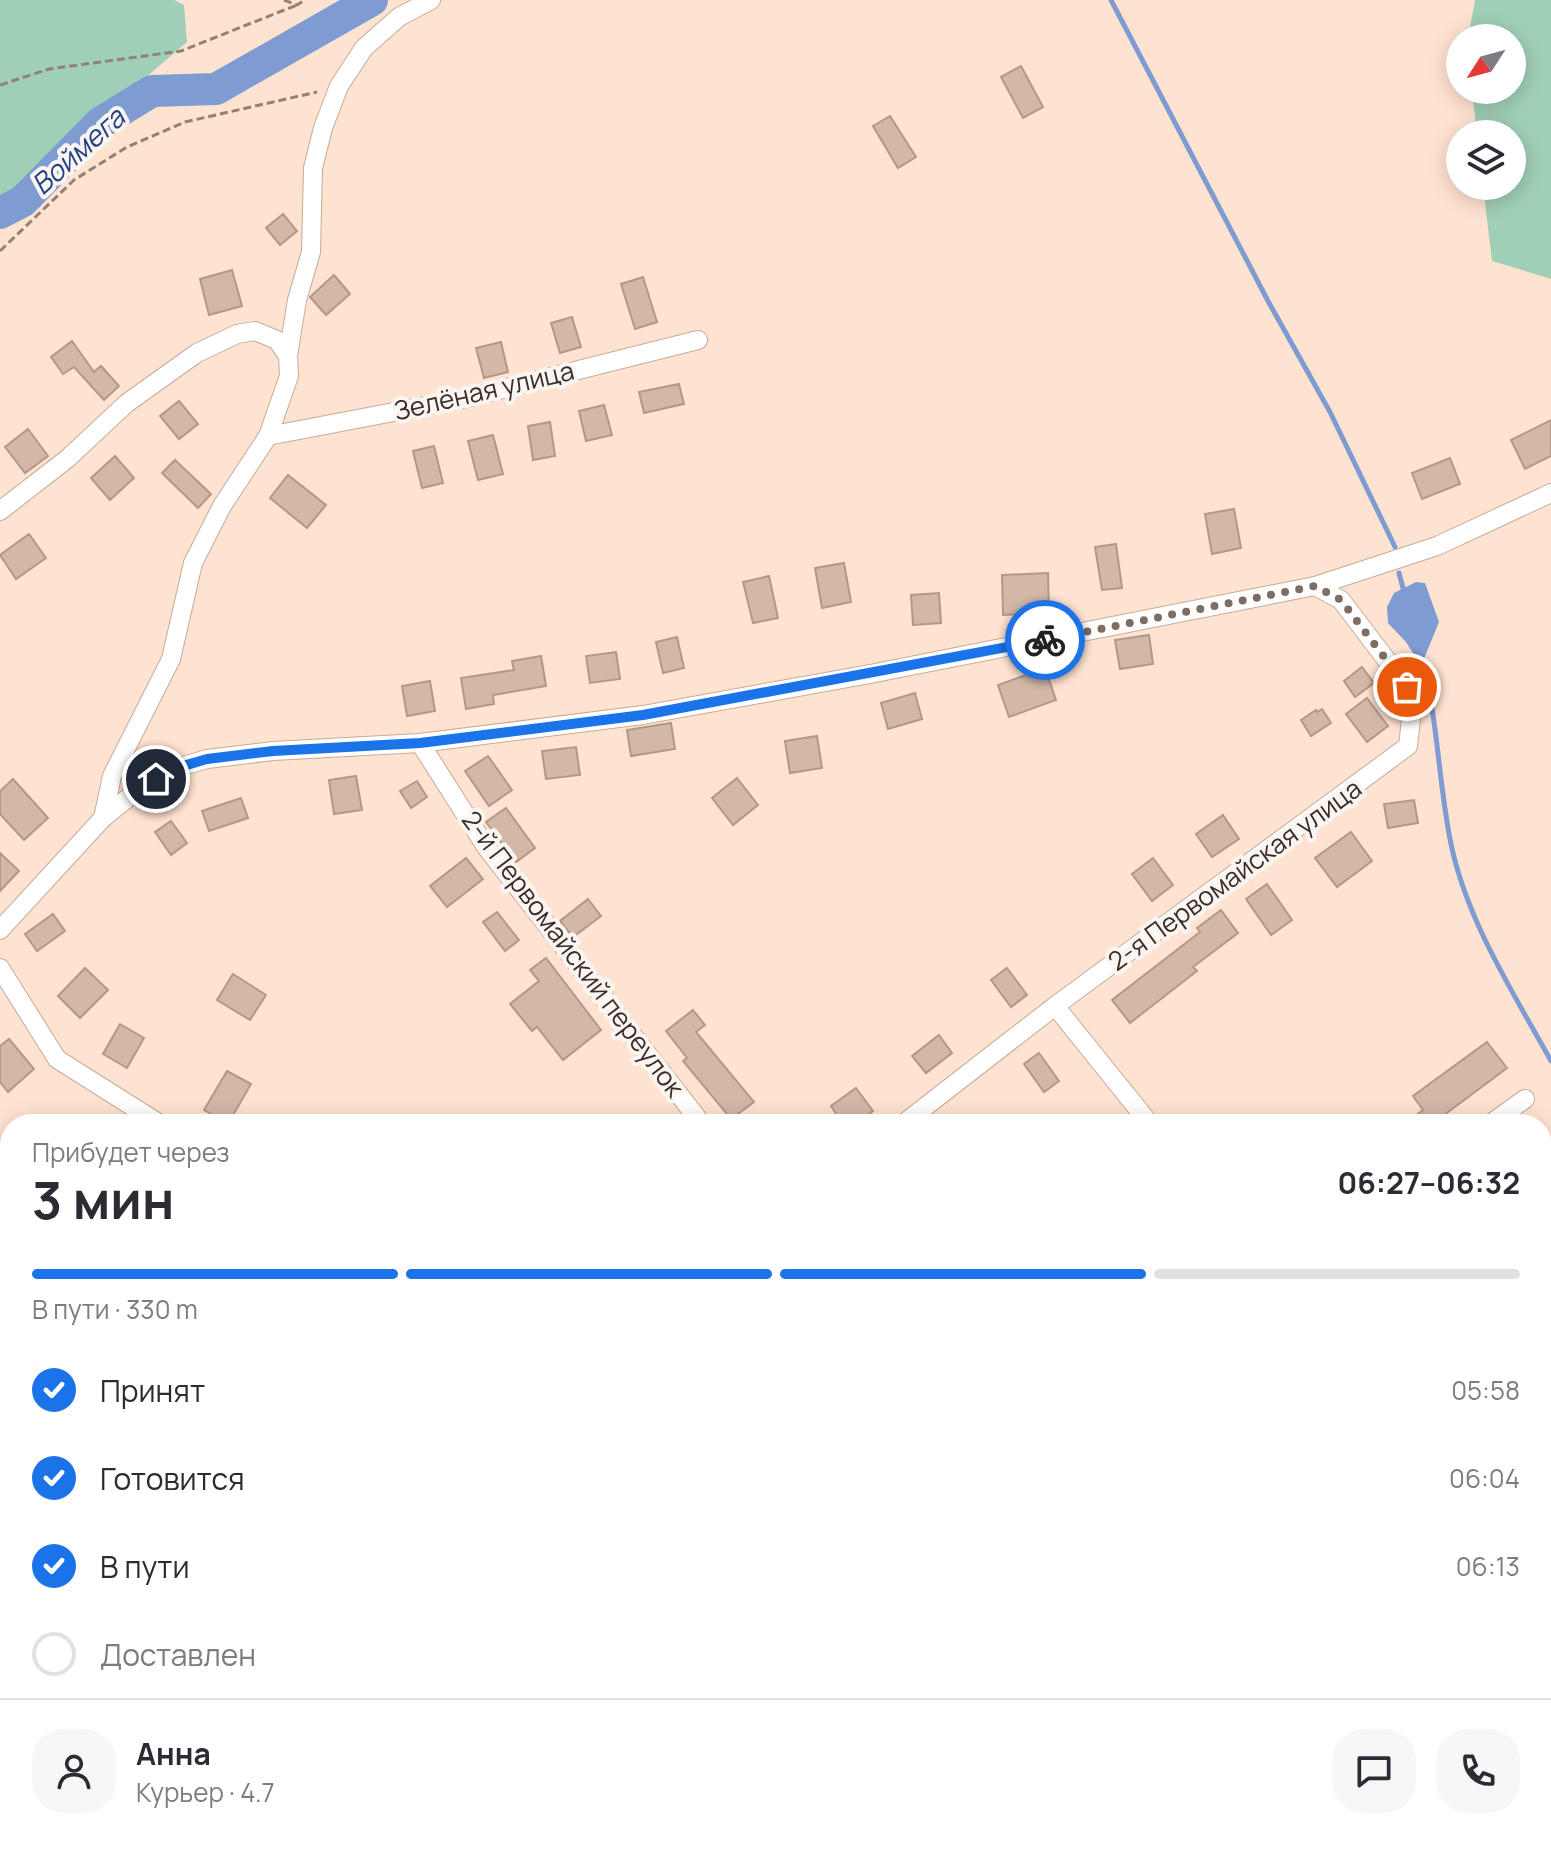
<!DOCTYPE html>
<html lang="ru">
<head>
<meta charset="utf-8">
<style>
  body { margin:0; font-family:Manrope,sans-serif; background:#f7f7f7; color:#2b2b33; height:100vh; display:flex; flex-direction:column; font-size:30px; white-space:nowrap }
  * { box-sizing:border-box; margin:0 }
  p { font-size:26px; color:#7c7c81 }
  .icon { flex:none; width:44px; height:44px; fill:none; stroke:currentColor; stroke-width:2; stroke-linecap:round; stroke-linejoin:round }
  .map { position:relative; flex:1; overflow:hidden }
  .panel { position:absolute; left:0px; top:1114px; width:1552px; height:744px; display:flex; flex-direction:column; background:#fff; border-radius:32px 32px 0 0; box-shadow:0 4px 20px #0003 }
  .panel>* { flex:none }
  .needle { width:52px; rotate:234deg }
  .buttons { position:absolute; left:1446px; top:24px; display:grid; gap:16px }
  .buttons a { display:grid; place-items:center; width:80px; height:80px; border-radius:50%; background:#fff; box-shadow:0 4px 20px #0003; font-size:40px }
  .pin { position:absolute; display:grid; place-items:center; width:68px; height:68px; color:#fff; margin:-34px; border:4px solid #fff; border-radius:50%; box-shadow:0 2px 8px #0007 }
  .courier { position:absolute; display:grid; place-items:center; width:80px; height:80px; margin:-40px; border:6px solid #1a73e8; border-radius:50%; background:#fff; color:#222; box-shadow:0 2px 10px #0007 }
  .head em { font-style:normal; font-weight:700 }
  .head div { display:flex; flex-direction:column-reverse }
  .head { display:flex; align-items:center; justify-content:space-between; height:136px; padding:0 32px }
  h1 { font-size:52px; font-weight:700; line-height:60px }
  .bar { display:grid; grid-template-columns:repeat(4,1fr); gap:12px 8px; align-content:center; height:96px; padding:0 32px }
  .bar i { height:10px; border-radius:6px; background:#e1e1e2 }
  .bar .active { background:#1a73e8 }
  .bar p { grid-column:span 4 }
  .line { display:flex; align-items:center; gap:20px; padding:0 32px; border-top:2px solid #e1e1e2 }
  .line div { flex:1 }
  .round { display:grid; place-items:center; flex:none; width:84px; height:84px; border-radius:32px; background:#f7f7f7 }
  ol { padding:0 32px; list-style:none }
  li { display:flex; align-items:center; gap:24px; height:88px }
  li p { margin-inline-start:auto }
  li .icon { padding:8px; border-radius:50%; background:#1a73e8; color:#fff; stroke-width:4 }
  li:last-child { color:#7c7c81 }
  li i { width:44px; height:44px; border:4px solid #e1e1e2; border-radius:50% }
  .map>svg:first-child { display:block }
  .green { fill:#a0cfb7 }
  .water { fill:#7e9bd2 }
  .lines { fill:none; stroke-linecap:round; stroke-linejoin:round }
  .stream { stroke:#7e9bd2; stroke-width:5 }
  .river { stroke:#7e9bd2; stroke-width:32 }
  .building { fill:#d3b8a7; stroke:#b39888; stroke-width:2 }
  .street-casing { stroke:#c5ab9a; stroke-width:20 }
  .path { stroke:#938175; stroke-width:3; stroke-dasharray:8 4; stroke-linecap:butt }
  .street { stroke:#fff; stroke-width:18 }
  .done { stroke:#7e6d62; stroke-width:8; stroke-dasharray:0 14.4 }
  .route { stroke:#1a73e8; stroke-width:10 }
  .labels { text-anchor:middle; stroke-width:8; stroke-linejoin:round; paint-order:stroke }
  .street-label { font-size:26px; fill:#382e27; stroke:#fbf5f1 }
  .water-label { font-size:28px; font-style:italic; fill:#224284; stroke:#fbf5f1 }
</style>
</head>
<body>
<div class="map">
<svg width="1551" height="1858" viewBox="0 0 1551 1858">
  <rect width="100%" height="100%" fill="#ffe3d1"/>
  <g class="green">
    <polygon points="0,0 174,0 184,5 187,42 13,192 0,196"/>
    <polygon points="1475,0 1551,0 1551,279 1492,261 1483,186 1512,186 1512,134 1477,134 1472,90 1512,90 1512,38 1468,38"/>
  </g>
  <polygon class="water" points="1416,582 1425,583 1439,622 1421,666 1406,642 1388,623 1387,607 1394,593"/>
  <g class="lines">
    <g class="stream">
      <polyline points="1111,0 1268,301 1330,412 1395,547"/>
      <polyline points="1399,573 1404,592"/>
      <path d="M1421,656C1438,717 1438,781 1451,844C1467,921 1513,992 1551,1061"/>
    </g>
    <polyline class="river" points="0,213 23,201 100,123 152,91 216,89 372,0"/>
  </g>
  <g class="building">
    <polygon points="1021,66 1043,107 1023,118 1001,77"/>
    <polygon points="890,116 916,157 898,168 873,126"/>
    <polygon points="283,214 297,231 280,245 266,228"/>
    <polygon points="232,270 242,306 209,315 200,279"/>
    <polygon points="334,275 350,294 326,315 310,297"/>
    <polygon points="643,277 657,322 635,329 621,284"/>
    <polygon points="572,317 581,347 560,353 551,323"/>
    <polygon points="72,341 94,372 101,366 119,386 104,400 74,367 63,374 51,357"/>
    <polygon points="501,342 508,372 484,378 476,348"/>
    <polygon points="679,384 684,404 644,413 639,392"/>
    <polygon points="179,401 198,424 179,439 160,416"/>
    <polygon points="604,405 612,435 586,441 579,411"/>
    <polygon points="1551,420 1551,456 1525,469 1511,440"/>
    <polygon points="550,422 555,456 533,460 528,426"/>
    <polygon points="28,429 48,456 25,473 5,447"/>
    <polygon points="493,435 503,474 478,480 468,441"/>
    <polygon points="434,446 443,483 422,488 413,451"/>
    <polygon points="115,456 134,478 110,500 91,478"/>
    <polygon points="1450,458 1460,484 1422,499 1412,473"/>
    <polygon points="175,460 211,494 198,508 162,473"/>
    <polygon points="288,475 326,505 307,528 270,498"/>
    <polygon points="1234,509 1241,548 1212,554 1205,514"/>
    <polygon points="29,534 46,558 16,579 0,555"/>
    <polygon points="1116,544 1122,588 1102,590 1095,547"/>
    <polygon points="844,563 851,602 822,608 815,568"/>
    <polygon points="1048,573 1049,613 1003,615 1002,575"/>
    <polygon points="769,576 778,618 753,623 743,582"/>
    <polygon points="939,593 941,623 913,625 911,595"/>
    <polygon points="1149,635 1153,664 1120,669 1115,640"/>
    <polygon points="677,637 684,668 663,673 656,642"/>
    <polygon points="616,652 620,679 590,683 586,656"/>
    <polygon points="541,656 546,686 493,695 494,704 466,709 461,678 514,670 512,661"/>
    <polygon points="1362,667 1374,683 1355,697 1344,681"/>
    <polygon points="1045,668 1056,700 1009,717 998,685"/>
    <polygon points="430,681 435,711 407,716 402,686"/>
    <polygon points="915,693 922,719 888,729 881,703"/>
    <polygon points="1367,698 1388,726 1367,742 1346,714"/>
    <polygon points="1322,709 1331,723 1311,736 1301,720 1316,710 1317,712"/>
    <polygon points="671,723 675,749 631,756 627,730"/>
    <polygon points="817,736 822,768 790,773 785,741"/>
    <polygon points="576,747 580,775 546,779 542,751"/>
    <polygon points="488,756 512,790 489,806 465,771"/>
    <polygon points="356,776 362,810 334,814 329,780"/>
    <polygon points="737,778 758,805 733,825 712,798"/>
    <polygon points="13,779 48,818 24,840 0,814 0,791"/>
    <polygon points="417,781 427,797 411,808 400,791"/>
    <polygon points="241,798 248,818 209,831 202,811"/>
    <polygon points="1414,800 1418,823 1388,828 1384,804"/>
    <polygon points="506,808 535,848 516,862 486,822"/>
    <polygon points="1223,815 1239,839 1212,857 1196,834"/>
    <polygon points="171,821 187,843 171,855 155,832"/>
    <polygon points="1351,832 1372,861 1337,887 1315,858"/>
    <polygon points="0,853 19,871 0,891"/>
    <polygon points="466,858 483,879 447,907 430,886"/>
    <polygon points="1153,858 1173,885 1152,901 1132,874"/>
    <polygon points="1267,884 1292,920 1271,935 1246,899"/>
    <polygon points="588,899 601,916 573,937 560,921"/>
    <polygon points="1221,910 1238,933 1193,967 1197,971 1130,1023 1112,1000 1200,932 1197,928"/>
    <polygon points="497,912 519,940 505,951 483,922"/>
    <polygon points="53,914 65,931 37,951 25,934"/>
    <polygon points="546,958 601,1030 563,1060 537,1027 532,1031 510,1004 539,981 530,970"/>
    <polygon points="85,968 108,990 80,1018 58,996"/>
    <polygon points="1007,968 1027,995 1011,1007 991,980"/>
    <polygon points="233,974 266,995 250,1020 217,1000"/>
    <polygon points="693,1010 705,1025 696,1032 754,1102 731,1119 683,1061 687,1058 666,1031"/>
    <polygon points="120,1024 144,1038 127,1068 103,1054"/>
    <polygon points="939,1035 952,1053 926,1073 912,1056"/>
    <polygon points="9,1039 34,1069 8,1092 0,1082 0,1046"/>
    <polygon points="1487,1042 1507,1068 1432,1124 1404,1124 1423,1110 1413,1096"/>
    <polygon points="1039,1053 1059,1081 1044,1092 1024,1064"/>
    <polygon points="227,1071 251,1084 228,1124 204,1110"/>
    <polygon points="856,1088 873,1111 855,1124 843,1124 831,1106"/>
  </g>
  <g class="lines">
    <defs>
      <g id="street">
        <polyline points="288,356 297,300 311,252 313,168 323,128 339,86 364,48 399,17 431,0"/>
        <polyline points="268,436 467,398 698,340"/>
        <polyline points="0,511 67,459 127,403 197,353 237,334 255,331 277,340 288,356 289,376 268,436 222,506 193,563 171,659 112,776 103,818"/>
        <polyline points="420,743 486,847 702,1124"/>
        <polyline points="0,930 103,818 139,789 173,769 207,759 273,751 420,743 643,715 870,674 1315,586 1437,546 1551,493"/>
        <polyline points="0,968 57,1059 160,1124"/>
        <polyline points="1055,1006 1150,1124"/>
        <polyline points="903,1124 1055,1006 1408,746 1412,710 1407,687 1341,600 1315,586"/>
        <polyline points="1490,1124 1525,1099"/>
        <polyline points="0,1792 10,1784"/>
        <polyline points="1386,1848 1394,1858"/>
        <polyline points="511,1858 525,1848"/>
        <polyline points="1283,1858 1296,1848"/>
      </g>
    </defs>
    <use href="#street" class="street-casing"/>
    <g class="path">
      <polyline points="284,0 297,5 305,0"/>
      <polyline points="0,85 49,69 181,51 297,5"/>
      <polyline points="0,251 74,180 127,147 185,122 317,92"/>
    </g>
    <use href="#street" class="street"/>
  </g>
  <g class="lines">
    <polyline class="done" points="1045,640 1315,586 1341,600 1407,687"/>
    <polyline class="route" points="156,779 173,769 207,759 273,751 420,743 643,715 1045,640"/>
  </g>
  <g class="labels">
    <g class="street-label">
      <text transform="translate(484 391) rotate(-13)" y="9">Зелёная улица</text>
      <text transform="translate(1235 875) rotate(-36)" y="9">2-я Первомайская улица</text>
      <text transform="translate(573 954) rotate(53)" y="9">2-й Первомайский переулок</text>
    </g>
    <g class="water-label">
      <text transform="translate(78 151) rotate(-42)" y="10">Воймега</text>
    </g>
  </g>
</svg>
<div class="buttons">
<a><svg class="needle" viewBox="-14 -14 28 28"><path d="M0-13l5 13h-10z" fill="#e53935"/><path d="M0 13l5-13h-10z" fill="#7c7c81"/></svg></a>
<a><svg class="icon" aria-label="layers" viewBox="0 0 24 24"><path d="M12 4l9 5-9 5-9-5zM3 14l9 5 9-5"/></svg></a>
</div>
<div class="pin" style="left:1407px;top:687px;background:#ea580c"><svg class="icon" aria-label="bag" viewBox="0 0 24 24"><path d="M5 8h14l-1 12H6zM9 8a3 3 0 0 1 6 0"/></svg></div>
<div class="pin" style="left:156px;top:779px;background:#1f2937"><svg class="icon" aria-label="home" viewBox="0 0 24 24"><path d="M3 11l9-7 9 7M6 9v11h12V9"/></svg></div>
<div class="courier" style="left:1045px;top:640px"><svg class="icon" aria-label="bike" viewBox="0 0 24 24"><circle cx="6" cy="16" r="4"/><circle cx="18" cy="16" r="4"/><path d="M6 16l4-8h5l3 8M10 8l3 8H6M13 5h3"/></svg></div>
<section class="panel">
<div class="head"><div><h1>3 мин</h1><p>Прибудет через</p></div><em>06:27–06:32</em></div>
<div class="bar"><i class="active"></i><i class="active"></i><i class="active"></i><i></i><p>В пути · 330 m</p></div>
<ol>
<li><svg class="icon" aria-label="check" viewBox="0 0 24 24"><path d="M5 12l5 5 9-10"/></svg>Принят<p>05:58</p></li>
<li><svg class="icon" aria-label="check" viewBox="0 0 24 24"><path d="M5 12l5 5 9-10"/></svg>Готовится<p>06:04</p></li>
<li><svg class="icon" aria-label="check" viewBox="0 0 24 24"><path d="M5 12l5 5 9-10"/></svg>В пути<p>06:13</p></li>
<li><i></i>Доставлен</li>
</ol>
<div class="line" style="height:144px"><a class="round"><svg class="icon" aria-label="person" viewBox="0 0 24 24"><circle cx="12" cy="8" r="4"/><path d="M4 21q1-7 8-7t8 7"/></svg></a><div><b>Анна</b><p>Курьер · 4.7</p></div><a class="round"><svg class="icon" aria-label="chat" viewBox="0 0 24 24"><path d="M4 5h16v11H9l-5 4z"/></svg></a><a class="round"><svg class="icon" aria-label="phone" viewBox="0 0 24 24"><path d="M5 4h4l2 5-3 2q2 4 5 5l2-3 5 2v4C11 20 4 13 5 4z"/></svg></a></div>
</section>
</div>
</body>
</html>
